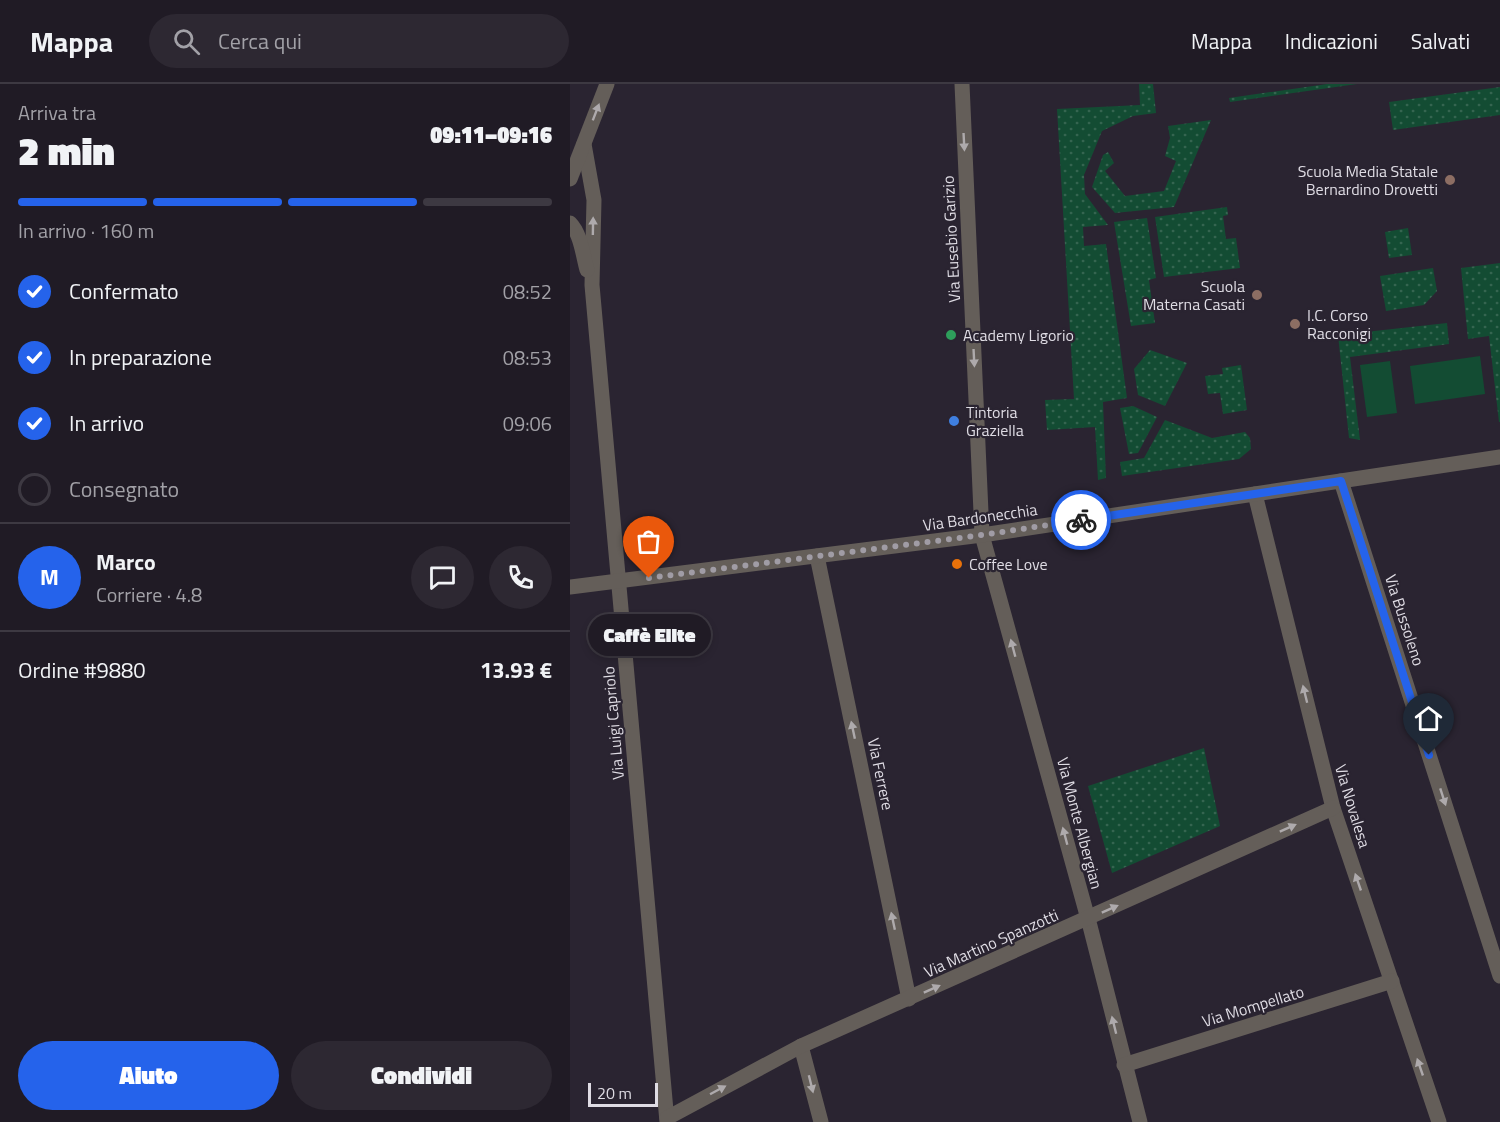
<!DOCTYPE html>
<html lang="it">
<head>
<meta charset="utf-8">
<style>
  body { margin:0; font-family:"Titillium Web",sans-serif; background:#2d2832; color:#f1f3f6; height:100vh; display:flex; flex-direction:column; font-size:22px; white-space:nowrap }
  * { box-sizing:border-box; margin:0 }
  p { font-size:20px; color:#a2a1a7 }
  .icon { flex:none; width:33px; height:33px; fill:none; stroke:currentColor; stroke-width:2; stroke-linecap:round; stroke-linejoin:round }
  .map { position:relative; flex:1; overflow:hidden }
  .sheet { display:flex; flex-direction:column; background:#201b25; width:570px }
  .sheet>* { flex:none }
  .scale { position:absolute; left:18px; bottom:15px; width:70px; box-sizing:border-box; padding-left:6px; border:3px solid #dfdce4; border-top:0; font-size:16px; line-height:21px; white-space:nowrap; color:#dfdce4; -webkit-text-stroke:4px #2a2431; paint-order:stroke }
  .pin { position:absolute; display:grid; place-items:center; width:51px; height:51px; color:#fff; margin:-62px -26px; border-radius:50% 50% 50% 0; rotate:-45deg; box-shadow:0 0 6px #0007 }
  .pin .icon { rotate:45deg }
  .courier { position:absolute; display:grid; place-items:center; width:60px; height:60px; margin:-30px; border:4px solid #2563eb; border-radius:50%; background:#fff; color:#222; box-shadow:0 2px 8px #0007 }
  .bubble { position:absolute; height:42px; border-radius:21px; background:#201b25; box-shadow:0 3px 9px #0003,0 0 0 2px #3d3942; font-size:20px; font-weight:800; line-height:42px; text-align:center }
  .headline em { font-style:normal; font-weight:800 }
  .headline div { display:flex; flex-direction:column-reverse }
  .headline { display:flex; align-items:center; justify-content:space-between; height:102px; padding:0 18px }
  h1 { font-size:39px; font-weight:800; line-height:45px }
  .bar { display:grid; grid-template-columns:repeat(4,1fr); gap:9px 6px; align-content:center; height:72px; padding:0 18px }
  .bar i { height:8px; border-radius:4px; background:#3d3942 }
  .bar .on { background:#2563eb }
  .bar p { grid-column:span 4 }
  .line { display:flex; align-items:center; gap:15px; padding:0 18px; border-top:2px solid #3d3942 }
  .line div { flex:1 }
  .round { display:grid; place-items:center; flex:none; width:63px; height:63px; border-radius:32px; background:#2d2832 }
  ol { padding:0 18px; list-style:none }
  li { display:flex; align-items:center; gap:18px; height:66px }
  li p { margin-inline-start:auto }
  li .icon { padding:6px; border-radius:50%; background:#2563eb; color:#fff; stroke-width:4 }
  li:last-child { color:#a2a1a7 }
  li i { width:33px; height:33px; border:3px solid #3d3942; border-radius:50% }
  .primary-button { display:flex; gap:12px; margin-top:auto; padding:12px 18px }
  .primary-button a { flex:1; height:69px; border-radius:36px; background:#2563eb; color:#fff; font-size:24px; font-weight:800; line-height:69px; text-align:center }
  .primary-button a+a { background:#2d2832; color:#f1f3f6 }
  header { display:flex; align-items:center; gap:36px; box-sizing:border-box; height:84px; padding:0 30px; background:#201b25; border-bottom:2px solid #3d3942 }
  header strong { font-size:28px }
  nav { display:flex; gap:33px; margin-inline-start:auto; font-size:21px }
  .search { width:420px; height:54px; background:#2d2832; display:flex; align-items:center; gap:15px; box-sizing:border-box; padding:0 21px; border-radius:33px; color:#a2a1a7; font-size:22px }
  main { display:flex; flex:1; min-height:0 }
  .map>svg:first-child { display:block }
  .grass { fill:url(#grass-dots) }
  .pitch { fill:#134c33 }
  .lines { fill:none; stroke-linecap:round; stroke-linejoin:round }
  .street { stroke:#645e59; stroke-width:15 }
  .oneway { fill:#aeaaac }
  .done { stroke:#a09ca5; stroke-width:6; stroke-dasharray:0 10.8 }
  .route { stroke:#2563eb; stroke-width:8 }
  .education-dot { fill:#8d6e63; stroke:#2a2431; stroke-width:2 }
  .leisure-dot { fill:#2e9e5b; stroke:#2a2431; stroke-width:2 }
  .shop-dot { fill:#3f7fe0; stroke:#2a2431; stroke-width:2 }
  .food-dot { fill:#e8710a; stroke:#2a2431; stroke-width:2 }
  .labels { text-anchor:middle; stroke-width:4.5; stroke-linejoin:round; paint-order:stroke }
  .poi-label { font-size:16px; fill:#dfdce4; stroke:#2a2431; text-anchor:start }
  .street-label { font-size:16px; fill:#dfdce4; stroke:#2a2431 }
</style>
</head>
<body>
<header>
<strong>Mappa</strong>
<div class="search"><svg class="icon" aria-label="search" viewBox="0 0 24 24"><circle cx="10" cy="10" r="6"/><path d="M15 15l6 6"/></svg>Cerca qui</div>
<nav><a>Mappa</a><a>Indicazioni</a><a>Salvati</a></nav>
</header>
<main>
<section class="sheet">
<div class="headline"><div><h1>2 min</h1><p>Arriva tra</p></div><em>09:11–09:16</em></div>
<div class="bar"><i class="on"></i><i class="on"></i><i class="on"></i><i></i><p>In arrivo · 160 m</p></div>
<ol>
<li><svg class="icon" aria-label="check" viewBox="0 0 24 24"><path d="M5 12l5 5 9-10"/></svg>Confermato<p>08:52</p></li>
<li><svg class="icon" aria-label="check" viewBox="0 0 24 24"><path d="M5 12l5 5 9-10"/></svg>In preparazione<p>08:53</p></li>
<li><svg class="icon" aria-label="check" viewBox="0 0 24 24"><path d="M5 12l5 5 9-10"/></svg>In arrivo<p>09:06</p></li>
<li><i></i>Consegnato</li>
</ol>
<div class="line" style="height:108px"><b class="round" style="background:#2563eb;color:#fff">M</b><div><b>Marco</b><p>Corriere · 4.8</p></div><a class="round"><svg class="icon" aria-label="chat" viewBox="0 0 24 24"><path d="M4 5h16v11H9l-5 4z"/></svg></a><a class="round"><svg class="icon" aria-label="phone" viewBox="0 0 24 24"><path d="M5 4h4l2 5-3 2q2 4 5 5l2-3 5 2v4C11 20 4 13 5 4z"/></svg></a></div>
<div class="line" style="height:78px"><div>Ordine #9880</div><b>13.93 €</b></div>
<div class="primary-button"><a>Aiuto</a><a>Condividi</a></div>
</section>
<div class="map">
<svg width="930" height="1038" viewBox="0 0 930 1038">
  <defs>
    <pattern id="grass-dots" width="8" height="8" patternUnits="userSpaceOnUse" patternTransform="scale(1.5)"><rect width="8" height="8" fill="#134c33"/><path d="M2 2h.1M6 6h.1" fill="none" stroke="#356550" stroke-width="1.8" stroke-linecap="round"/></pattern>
  </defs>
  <rect width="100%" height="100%" fill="#2a2431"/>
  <g class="grass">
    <polygon points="569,0 583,0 586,29 563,32 532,47 514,91 515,110 538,141 513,143 514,162 536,160 557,314 533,318 536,394 528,396 525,343 477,346 475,316 504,315 487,25 570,21"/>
    <polygon points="757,0 787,0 660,18 659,14"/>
    <polygon points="930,3 930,31 823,46 819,18"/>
    <polygon points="641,36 604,123 545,129 522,103 533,71 538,68 544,79 535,87 555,112 594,107 606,77 595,72 600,54 598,42"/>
    <polygon points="657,123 658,131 653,132 656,155 666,154 670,184 594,193 585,133"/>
    <polygon points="577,134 586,194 579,196 585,239 561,242 544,138"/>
    <polygon points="838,144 842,171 819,174 815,148"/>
    <polygon points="930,179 930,338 929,338 919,252 898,255 891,184"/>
    <polygon points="863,184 867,207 854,221 816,227 810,192"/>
    <polygon points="877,239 879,260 780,273 790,356 779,354 768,251"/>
    <polygon points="580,266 617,279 595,322 568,311 564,285"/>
    <polygon points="671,281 677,326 653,330 650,309 638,310 635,292 653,290 652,284"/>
    <polygon points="563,322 587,333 568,369 559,370 550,324"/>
    <polygon points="595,336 642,354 675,348 680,354 681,365 669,375 552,392 550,378 574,374"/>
    <polygon points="634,664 650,742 542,789 518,702"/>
  </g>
  <g class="pitch">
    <polygon points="910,272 915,310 845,320 840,282"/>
    <polygon points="820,277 827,329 797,333 790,281"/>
  </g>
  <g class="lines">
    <g class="street">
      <polyline points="392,0 412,451 520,842 570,1038"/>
      <polyline points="14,60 24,116 22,201 97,1038"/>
      <polyline points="0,95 37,0"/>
      <path d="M0,139C11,150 13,172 17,186"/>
      <polyline points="771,397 930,892"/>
      <polyline points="685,410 763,724 869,1038"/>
      <polyline points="247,472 339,915"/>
      <polyline points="0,503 412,451 930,373"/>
      <polyline points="231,962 251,1038"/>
      <polyline points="554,981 822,897"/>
      <polyline points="97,1034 231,962 763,724"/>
    </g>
  </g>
  <defs><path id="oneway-solid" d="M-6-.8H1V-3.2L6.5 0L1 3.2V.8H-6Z" transform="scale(1.5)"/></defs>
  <g class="oneway">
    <use href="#oneway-solid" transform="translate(26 28) rotate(-69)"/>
    <use href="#oneway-solid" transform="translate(394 58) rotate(87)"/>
    <use href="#oneway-solid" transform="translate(23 142) rotate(-89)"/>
    <use href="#oneway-solid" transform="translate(404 274) rotate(87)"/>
    <use href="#oneway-solid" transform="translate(443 564) rotate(-105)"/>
    <use href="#oneway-solid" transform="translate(735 610) rotate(-104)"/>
    <use href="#oneway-solid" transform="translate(283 646) rotate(-102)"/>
    <use href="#oneway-solid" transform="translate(873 713) rotate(72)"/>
    <use href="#oneway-solid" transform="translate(718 744) rotate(-24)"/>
    <use href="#oneway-solid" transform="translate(495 752) rotate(-105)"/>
    <use href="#oneway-solid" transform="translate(788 798) rotate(-109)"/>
    <use href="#oneway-solid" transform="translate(540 825) rotate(-24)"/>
    <use href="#oneway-solid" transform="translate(323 837) rotate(-102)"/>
    <use href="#oneway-solid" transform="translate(362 905) rotate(-24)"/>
    <use href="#oneway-solid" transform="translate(544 941) rotate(-104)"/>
    <use href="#oneway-solid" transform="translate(850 983) rotate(-109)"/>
    <use href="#oneway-solid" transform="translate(241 1000) rotate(76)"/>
    <use href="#oneway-solid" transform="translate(148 1006) rotate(-28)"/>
  </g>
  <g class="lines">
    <polyline class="done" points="79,494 412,451 511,436"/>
    <polyline class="route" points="511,436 771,397 859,671"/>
  </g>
  <g class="education-dot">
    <circle cx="880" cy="96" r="6"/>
    <circle cx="687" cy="211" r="6"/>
    <circle cx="725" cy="240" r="6"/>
  </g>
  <circle class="leisure-dot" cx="381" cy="251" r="6"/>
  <circle class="shop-dot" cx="384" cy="337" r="6"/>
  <circle class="food-dot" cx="387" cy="480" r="6"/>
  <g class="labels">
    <g class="poi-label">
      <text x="868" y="93" text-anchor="end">Scuola Media Statale<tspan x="868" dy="18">Bernardino Drovetti</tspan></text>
      <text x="675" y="208" text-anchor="end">Scuola<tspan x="675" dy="18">Materna Casati</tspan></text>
      <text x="737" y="237">I.C. Corso<tspan x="737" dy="18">Racconigi</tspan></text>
      <text x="393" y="257">Academy Ligorio</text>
      <text x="396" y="334">Tintoria<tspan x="396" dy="18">Graziella</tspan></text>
      <text x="399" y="486">Coffee Love</text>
    </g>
    <g class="street-label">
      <text transform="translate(381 155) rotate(-93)" y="6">Via Eusebio Garizio</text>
      <text transform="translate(410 433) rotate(-8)" y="6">Via Bardonecchia</text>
      <text transform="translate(835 536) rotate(72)" y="6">Via Bussoleno</text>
      <text transform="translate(43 639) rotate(-95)" y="6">Via Luigi Capriolo</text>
      <text transform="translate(311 690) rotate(78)" y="6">Via Ferrere</text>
      <text transform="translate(783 722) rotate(73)" y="6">Via Novalesa</text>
      <text transform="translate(510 739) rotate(75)" y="6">Via Monte Albergian</text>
      <text transform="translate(421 859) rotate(-24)" y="6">Via Martino Spanzotti</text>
      <text transform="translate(683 922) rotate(-17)" y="6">Via Mompellato</text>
    </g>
  </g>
</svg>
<div class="scale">20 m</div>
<div class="pin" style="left:79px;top:494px;background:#ea580c"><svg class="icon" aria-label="bag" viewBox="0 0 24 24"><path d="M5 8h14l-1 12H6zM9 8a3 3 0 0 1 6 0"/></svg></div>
<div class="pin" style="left:859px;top:671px;background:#1f2937"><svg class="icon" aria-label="home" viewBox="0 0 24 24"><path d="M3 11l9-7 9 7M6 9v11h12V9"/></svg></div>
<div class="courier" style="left:511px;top:436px"><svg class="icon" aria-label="bike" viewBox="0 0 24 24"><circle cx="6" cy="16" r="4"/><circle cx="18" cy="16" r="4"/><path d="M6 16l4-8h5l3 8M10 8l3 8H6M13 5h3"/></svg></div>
<div class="bubble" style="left:18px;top:530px;width:123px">Caffè Elite</div>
</div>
</main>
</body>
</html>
